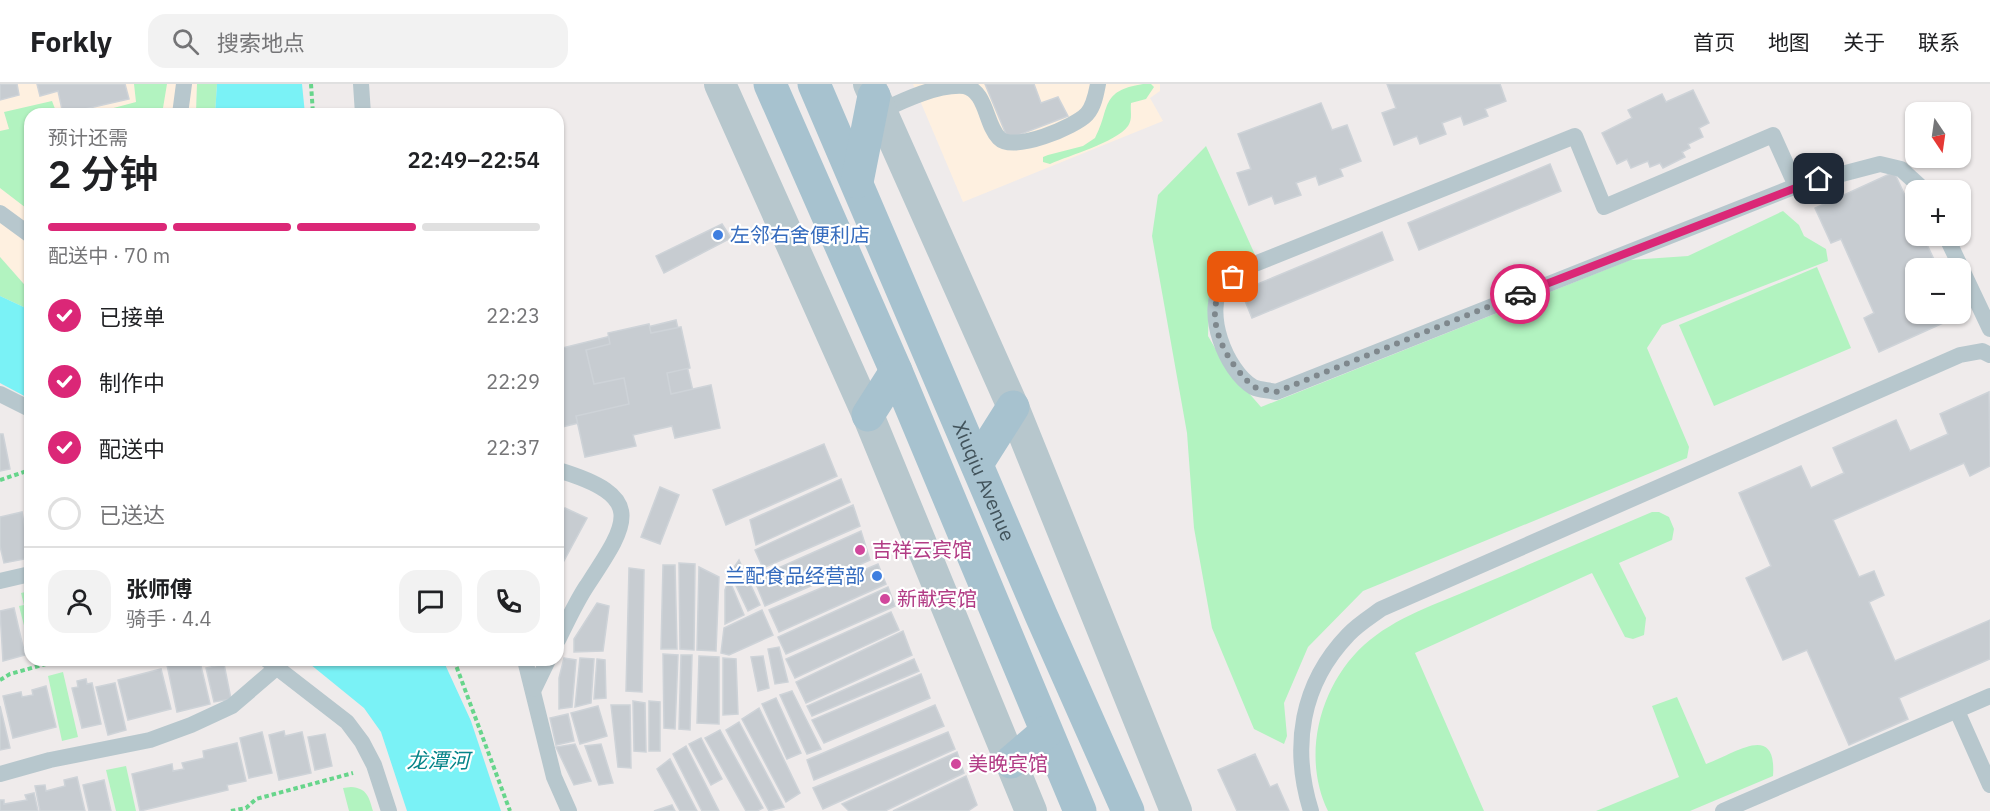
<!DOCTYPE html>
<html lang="zh">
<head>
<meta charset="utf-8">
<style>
  body { margin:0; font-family:"IBM Plex Sans","Noto Sans SC",sans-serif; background:#f2f2f2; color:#202124; height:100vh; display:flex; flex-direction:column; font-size:22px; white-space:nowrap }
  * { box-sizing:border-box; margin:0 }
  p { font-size:20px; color:#757577 }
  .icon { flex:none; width:33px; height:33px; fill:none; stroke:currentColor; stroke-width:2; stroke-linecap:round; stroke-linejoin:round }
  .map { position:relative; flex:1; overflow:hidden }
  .panel { position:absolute; left:24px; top:24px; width:540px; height:558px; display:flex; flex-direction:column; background:#fff; border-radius:18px; box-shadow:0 2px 4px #0004 }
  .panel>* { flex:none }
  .needle { width:39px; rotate:167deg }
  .buttons { position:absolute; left:1905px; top:18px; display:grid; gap:12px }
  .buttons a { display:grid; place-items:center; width:66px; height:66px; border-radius:12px; background:#fff; box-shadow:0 2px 4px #0004; font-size:30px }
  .pin { position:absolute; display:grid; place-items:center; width:51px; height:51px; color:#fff; margin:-26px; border-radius:12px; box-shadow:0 3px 9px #0006 }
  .courier { position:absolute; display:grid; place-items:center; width:60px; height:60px; margin:-30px; border:4px solid #db2777; border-radius:50%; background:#fff; color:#222; box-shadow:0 2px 8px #0007 }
  .summary em { font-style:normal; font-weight:600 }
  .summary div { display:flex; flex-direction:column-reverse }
  .summary { display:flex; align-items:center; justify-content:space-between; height:102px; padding:0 24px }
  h1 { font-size:39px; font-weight:600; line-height:45px }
  .bar { display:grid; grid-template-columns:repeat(4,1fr); gap:9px 6px; align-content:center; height:72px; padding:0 24px }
  .bar i { height:8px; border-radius:4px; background:#e0e0e0 }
  .bar .selected { background:#db2777 }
  .bar p { grid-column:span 4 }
  .line { display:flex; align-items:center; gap:15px; padding:0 24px; border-top:2px solid #e0e0e0 }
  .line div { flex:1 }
  .round { display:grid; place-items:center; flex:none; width:63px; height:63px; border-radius:18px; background:#f2f2f2 }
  ol { padding:0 24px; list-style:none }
  li { display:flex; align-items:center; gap:18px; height:66px }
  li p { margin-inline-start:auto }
  li .icon { padding:6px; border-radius:50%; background:#db2777; color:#fff; stroke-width:4 }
  li:last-child { color:#757577 }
  li i { width:33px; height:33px; border:3px solid #e0e0e0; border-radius:50% }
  header { display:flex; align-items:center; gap:36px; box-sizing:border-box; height:84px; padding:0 30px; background:#fff; border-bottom:2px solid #e0e0e0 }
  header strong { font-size:28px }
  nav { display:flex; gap:33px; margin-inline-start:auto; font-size:21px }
  .search { width:420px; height:54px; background:#f2f2f2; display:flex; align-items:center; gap:15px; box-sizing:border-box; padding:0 21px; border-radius:18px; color:#757577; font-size:22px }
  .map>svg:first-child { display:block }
  .commercial { fill:#fef0e0 }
  .green { fill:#b2f3c0 }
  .water { fill:#7af2f6 }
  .building { fill:#c7ccd1; stroke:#ced3d8; stroke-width:1.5 }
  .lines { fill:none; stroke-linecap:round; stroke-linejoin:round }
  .path { stroke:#67d58b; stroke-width:4; stroke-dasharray:4.5 3; stroke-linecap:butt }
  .lane { stroke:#b7c7cd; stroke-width:16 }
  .street { stroke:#b7c7cd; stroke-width:32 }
  .primary { stroke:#a7c2cf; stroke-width:33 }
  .done { stroke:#7f888d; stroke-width:6; stroke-dasharray:0 10.8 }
  .route { stroke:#db2777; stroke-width:8 }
  .shop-dot { fill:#3f7fe0; stroke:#fff; stroke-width:2 }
  .hotel-dot { fill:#d1479c; stroke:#fff; stroke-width:2 }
  .labels { text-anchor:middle; stroke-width:4.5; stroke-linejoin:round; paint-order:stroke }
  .shop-label { font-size:20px; fill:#366cbe; stroke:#fff; text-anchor:start }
  .street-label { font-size:20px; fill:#42535b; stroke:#fff }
  .hotel-label { font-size:20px; fill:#b23c85; stroke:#fff; text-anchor:start }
  .water-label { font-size:21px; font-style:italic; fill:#048488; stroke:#fff }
</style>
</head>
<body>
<header>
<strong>Forkly</strong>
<div class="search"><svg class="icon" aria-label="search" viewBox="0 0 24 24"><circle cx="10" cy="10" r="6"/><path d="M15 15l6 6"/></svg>搜索地点</div>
<nav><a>首页</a><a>地图</a><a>关于</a><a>联系</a></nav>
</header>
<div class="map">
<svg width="1990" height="727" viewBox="0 0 1990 727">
  <rect width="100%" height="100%" fill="#efebeb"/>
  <g class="commercial">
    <polygon points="0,0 197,0 196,30 30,30 30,207 0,173"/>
    <polygon points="913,0 1160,0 1160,7 1150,14 1163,37 963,118"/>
  </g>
  <g class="green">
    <polygon points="134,0 167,0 162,30 91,30 136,18"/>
    <polygon points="197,0 217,0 215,30 196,30"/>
    <path d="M1143,0H1151L1154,3L1146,15L1131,19C1130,27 1133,35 1128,42C1115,59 1070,71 1050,80L1043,78V73L1048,71L1083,62L1095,54C1111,24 1099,7 1143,0Z"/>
    <polygon points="52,17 57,30 30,30 30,127 0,104 0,47 9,45 4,28"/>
    <polygon points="1206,62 1256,173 1209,221 1208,252 1226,283 1261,323 1630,176 1688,172 1783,127 1799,141 1804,152 1826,165 1828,177 1662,241 1647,264 1689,363 1687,374 1363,507 1308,563 1284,619 1287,652 1284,660 1254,645 1212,544 1194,444 1187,349 1152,152 1158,111"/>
    <polygon points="0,173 30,207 30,226 0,212"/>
    <polygon points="1817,183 1851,264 1714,322 1679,241"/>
    <path d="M1652,428H1659L1669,433L1674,445L1672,456L1619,479L1646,534L1644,551L1633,555L1625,553L1592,489L1415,569L1484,727H1328C1301,672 1320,601 1364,561C1395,533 1439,519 1476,503C1535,478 1593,453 1652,428Z"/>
    <polygon points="30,507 30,565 19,522 24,521 21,509"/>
    <polygon points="63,588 78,653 62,657 48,592"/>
    <path d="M1677,613L1706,680C1735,670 1777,637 1773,692L1690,727H1596L1679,693L1652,622Z"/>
    <polygon points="126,682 136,727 116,727 106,686"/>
    <path d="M351,703C367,704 369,713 373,727H349L343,704Z"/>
  </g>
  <g class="water">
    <polygon points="217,0 302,0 305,30 215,30"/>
    <polygon points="0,212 30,226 30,315 0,299"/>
    <polygon points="305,576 443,576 471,637 501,727 407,727 381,648 364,624"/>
  </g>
  <g class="building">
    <polygon points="0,0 17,0 19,11 0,16"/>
    <polygon points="37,0 125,0 129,15 63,30 58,7 40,12"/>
    <polygon points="985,0 1034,0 1041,19 1058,13 1068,32 1008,55"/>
    <polygon points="1387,0 1500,0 1506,17 1485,25 1488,32 1464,41 1461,32 1442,39 1446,50 1420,60 1417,52 1394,61 1382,29 1396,24"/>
    <polygon points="1693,6 1709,39 1699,44 1703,53 1688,60 1690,64 1682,68 1685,73 1663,84 1660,79 1650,83 1648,77 1631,84 1627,75 1617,80 1602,49 1632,34 1628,26 1662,10 1666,18"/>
    <polygon points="1321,19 1332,46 1347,41 1361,77 1340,85 1343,92 1319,101 1316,92 1296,99 1301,111 1275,120 1272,112 1249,121 1237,89 1251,85 1238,50"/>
    <polygon points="1550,80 1561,107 1419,166 1408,139"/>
    <polygon points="1894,88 1916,135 1916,152 1923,152 1938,184 1916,184 1916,230 1958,230 1959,232 1879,268 1864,234 1874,229 1841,155 1831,159 1815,124"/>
    <polygon points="722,140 731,154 664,189 656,172"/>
    <polygon points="1382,148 1393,176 1252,234 1241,207"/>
    <polygon points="676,236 694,311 558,344 558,265"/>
    <polygon points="649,240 651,249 681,243 690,284 667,289 671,310 711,301 720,344 675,354 672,342 633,351 636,362 585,373 576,332 629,320 624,294 594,300 586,266 610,260 608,249"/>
    <polygon points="1989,308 1990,382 1970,392 1964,379 1833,436 1859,493 1874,487 1884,511 1869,518 1895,577 1990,536 1990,575 1899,614 1908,635 1849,661 1807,566 1783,576 1746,494 1771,482 1739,409 1801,382 1811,404 1844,389 1833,364 1896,336 1910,367 1948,350 1940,330"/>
    <polygon points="0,350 3,350 10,385 0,387"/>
    <polygon points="824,360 837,392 726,441 713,406"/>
    <polygon points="841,395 850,418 756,461 750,436"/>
    <polygon points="660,403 679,411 660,460 641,453"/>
    <polygon points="853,421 860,442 763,484 755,466"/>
    <polygon points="565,424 587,434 558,488 558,436"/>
    <polygon points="22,428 30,474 4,479 0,462 0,433"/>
    <polygon points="861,447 870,476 765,522 754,495"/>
    <polygon points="739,476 760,521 748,527 730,489"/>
    <polygon points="679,479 695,480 694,566 680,565"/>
    <polygon points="878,480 886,500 779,548 769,526"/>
    <polygon points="663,481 675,481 677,565 661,565"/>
    <polygon points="699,483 719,493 716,567 697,566"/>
    <polygon points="629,484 644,486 642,608 626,607"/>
    <polygon points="729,495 744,531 725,540 725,506"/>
    <polygon points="888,503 895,522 786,570 778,553"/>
    <polygon points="597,519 609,522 603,567 574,568 574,555"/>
    <polygon points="14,524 25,571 3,577 0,527"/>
    <polygon points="762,526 773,551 729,571 721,569 724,544"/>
    <polygon points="891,528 899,546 795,594 786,575"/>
    <polygon points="903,547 912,571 806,619 796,598"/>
    <polygon points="779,563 788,598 775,600 768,565"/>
    <polygon points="663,570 678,571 675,645 664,644"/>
    <polygon points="681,571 692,571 690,646 679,645"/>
    <polygon points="699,572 719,573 719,640 697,639"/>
    <polygon points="763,572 769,604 758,607 751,573"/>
    <polygon points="564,574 576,576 572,623 559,625 559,594"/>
    <polygon points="580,574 594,575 591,619 575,623"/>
    <polygon points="723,574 736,575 738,630 723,631"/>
    <polygon points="597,575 605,576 606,614 594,615"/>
    <polygon points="914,575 919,587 812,632 807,622"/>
    <polygon points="186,577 187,581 200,578 210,620 177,628 167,581"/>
    <polygon points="224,580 231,615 214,618 206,584"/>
    <polygon points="161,585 171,625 128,636 118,596"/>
    <polygon points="921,590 930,614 824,659 812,636"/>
    <polygon points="86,595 87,600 92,599 101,640 82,644 72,604 78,603 77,597"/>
    <polygon points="115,599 126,646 108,651 96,603"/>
    <polygon points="46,602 56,643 13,654 3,612 21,608 22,613 33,611 32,606"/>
    <polygon points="792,607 821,665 807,670 780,611"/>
    <polygon points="776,614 801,669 787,675 762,620"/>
    <polygon points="633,617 645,619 646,668 634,667"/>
    <polygon points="649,617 660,618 660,667 649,667"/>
    <polygon points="611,621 630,621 631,684 618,683"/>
    <polygon points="935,621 944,642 814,696 807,676"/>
    <polygon points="0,622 10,664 0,666"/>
    <polygon points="598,622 607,652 580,660 571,629"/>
    <polygon points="759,624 800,709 786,718 742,635"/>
    <polygon points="568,630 574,657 556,661 550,634"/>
    <polygon points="739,638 784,723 769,727 726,646"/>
    <polygon points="720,646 763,724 757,727 746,727 705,654"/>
    <polygon points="284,647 285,652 302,648 311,689 279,696 269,651"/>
    <polygon points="262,648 272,689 249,694 240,654"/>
    <polygon points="948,648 955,665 823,725 813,704"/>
    <polygon points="325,650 332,682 315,686 308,653"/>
    <polygon points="701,654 722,695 711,701 689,660"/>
    <polygon points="237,659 246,697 227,701 228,706 140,727 132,690 172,680 173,687 184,685 182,679 204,674 203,667"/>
    <polygon points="575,660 591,697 574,701 556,663"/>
    <polygon points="601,660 613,699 599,701 585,662"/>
    <polygon points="686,662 719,727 702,727 673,670"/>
    <polygon points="957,668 964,689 885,727 849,727 842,720"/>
    <polygon points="1255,670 1270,703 1277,700 1289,727 1237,727 1218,686"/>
    <polygon points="670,675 697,727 680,727 657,685"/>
    <polygon points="966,692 977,721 968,727 893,727"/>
    <polygon points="77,693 85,727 40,727 35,702 45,701 46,707 65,702 64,696"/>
    <polygon points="104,696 111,727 89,727 83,701"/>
    <polygon points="34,709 38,727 0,727 0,716 4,716 4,720 27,716 25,711"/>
    <polygon points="672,721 675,727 654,727"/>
  </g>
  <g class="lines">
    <g class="path">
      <polyline points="311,0 313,30"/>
      <polyline points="0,396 30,386"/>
      <polyline points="454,576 510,727"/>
      <polyline points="0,596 10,590 60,576"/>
      <polyline points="231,727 246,724 256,715 353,689"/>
    </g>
    <g class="lane">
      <polyline points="361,0 363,30"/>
      <path d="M881,27C904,16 938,0 964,2C987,7 985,40 999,54C1013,69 1075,43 1087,30C1094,22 1096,10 1098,0"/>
      <polyline points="180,30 184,0"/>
      <path d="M1796,102L1773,51L1604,123L1575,52L1242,185C1237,189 1228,194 1224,199C1202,226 1226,287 1253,303C1259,306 1269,306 1276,308L1796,102L1880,80L1901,85L1924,106"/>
      <polyline points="0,129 30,151"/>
      <polyline points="1946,152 1990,245"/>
      <polyline points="0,310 30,325"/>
      <path d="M558,386C648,413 628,439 586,503C575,520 567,538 558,556"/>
      <polyline points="0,497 30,490"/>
      <polyline points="267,576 347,638 362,658 374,681 389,727"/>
      <polyline points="525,576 554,693 569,727"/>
      <polyline points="534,605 548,576"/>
      <polyline points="1957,627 1990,701"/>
      <polyline points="0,690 50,676 150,656 191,641 232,622 275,585"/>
      <path d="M1311,727C1291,663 1301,600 1348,551C1357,541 1370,533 1381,525L1960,271L1982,267L1990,271"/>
      <polyline points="1723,727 1990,612"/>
    </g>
    <g class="street">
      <polyline points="720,0 868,331 1031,727"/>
      <polyline points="869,0 1013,323 1176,727"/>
    </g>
    <g class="primary">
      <polyline points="770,0 896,287 1080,727"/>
      <path id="s1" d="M814,0L1041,531L1128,727"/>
      <polyline points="857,98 874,12"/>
      <polyline points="868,331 896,287"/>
      <polyline points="977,380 1013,323"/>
      <polyline points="1011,678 1046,648"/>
    </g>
  </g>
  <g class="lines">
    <path class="done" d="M1233,193C1199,218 1219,267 1243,292C1246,295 1249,300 1253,302C1259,306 1269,306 1276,308L1520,210"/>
    <polyline class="route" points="1520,210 1819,95"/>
  </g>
  <g class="shop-dot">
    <circle cx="718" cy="151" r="6"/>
    <circle cx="877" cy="492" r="6"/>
  </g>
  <g class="hotel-dot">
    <circle cx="860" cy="466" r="6"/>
    <circle cx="885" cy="515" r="6"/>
    <circle cx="956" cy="680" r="6"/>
  </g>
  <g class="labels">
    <g class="shop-label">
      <text x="730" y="158">左邻右舍便利店</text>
      <text x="865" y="499" text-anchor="end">兰配食品经营部</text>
    </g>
    <g class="street-label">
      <text dy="7" stroke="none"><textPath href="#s1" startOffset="432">Xiuqiu Avenue</textPath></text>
    </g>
    <g class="hotel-label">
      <text x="872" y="473">吉祥云宾馆</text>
      <text x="897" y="522">新献宾馆</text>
      <text x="968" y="687">美晚宾馆</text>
    </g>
    <g class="water-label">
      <text x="438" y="684">龙潭河</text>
    </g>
  </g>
</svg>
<div class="buttons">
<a><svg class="needle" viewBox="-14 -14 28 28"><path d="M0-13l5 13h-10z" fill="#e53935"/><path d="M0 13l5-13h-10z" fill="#757577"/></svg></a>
<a>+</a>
<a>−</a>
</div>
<div class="pin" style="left:1233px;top:193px;background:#ea580c"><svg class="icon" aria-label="bag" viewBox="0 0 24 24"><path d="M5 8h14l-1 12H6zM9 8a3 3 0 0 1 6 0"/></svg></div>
<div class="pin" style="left:1819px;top:95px;background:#1f2937"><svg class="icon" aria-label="home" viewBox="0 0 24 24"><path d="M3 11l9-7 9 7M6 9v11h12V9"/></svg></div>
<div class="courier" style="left:1520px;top:210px"><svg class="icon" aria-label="car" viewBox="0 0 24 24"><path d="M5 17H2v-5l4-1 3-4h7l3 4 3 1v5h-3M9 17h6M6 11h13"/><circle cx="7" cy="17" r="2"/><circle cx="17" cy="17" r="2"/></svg></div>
<section class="panel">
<div class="summary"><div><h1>2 分钟</h1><p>预计还需</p></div><em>22:49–22:54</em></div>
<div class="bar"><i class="selected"></i><i class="selected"></i><i class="selected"></i><i></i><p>配送中 · 70 m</p></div>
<ol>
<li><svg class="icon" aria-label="check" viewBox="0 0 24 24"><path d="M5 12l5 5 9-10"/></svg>已接单<p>22:23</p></li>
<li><svg class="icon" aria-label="check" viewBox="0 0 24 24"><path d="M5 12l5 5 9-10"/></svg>制作中<p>22:29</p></li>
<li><svg class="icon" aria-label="check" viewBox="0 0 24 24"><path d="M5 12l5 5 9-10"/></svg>配送中<p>22:37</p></li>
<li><i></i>已送达</li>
</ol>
<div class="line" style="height:108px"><a class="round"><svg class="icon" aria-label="person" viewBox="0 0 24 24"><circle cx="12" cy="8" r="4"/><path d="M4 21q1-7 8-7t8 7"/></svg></a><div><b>张师傅</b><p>骑手 · 4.4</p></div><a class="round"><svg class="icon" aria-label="chat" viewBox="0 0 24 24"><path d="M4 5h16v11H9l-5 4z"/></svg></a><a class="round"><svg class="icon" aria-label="phone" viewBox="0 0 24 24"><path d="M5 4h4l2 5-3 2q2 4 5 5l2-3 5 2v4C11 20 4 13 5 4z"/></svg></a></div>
</section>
</div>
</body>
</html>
